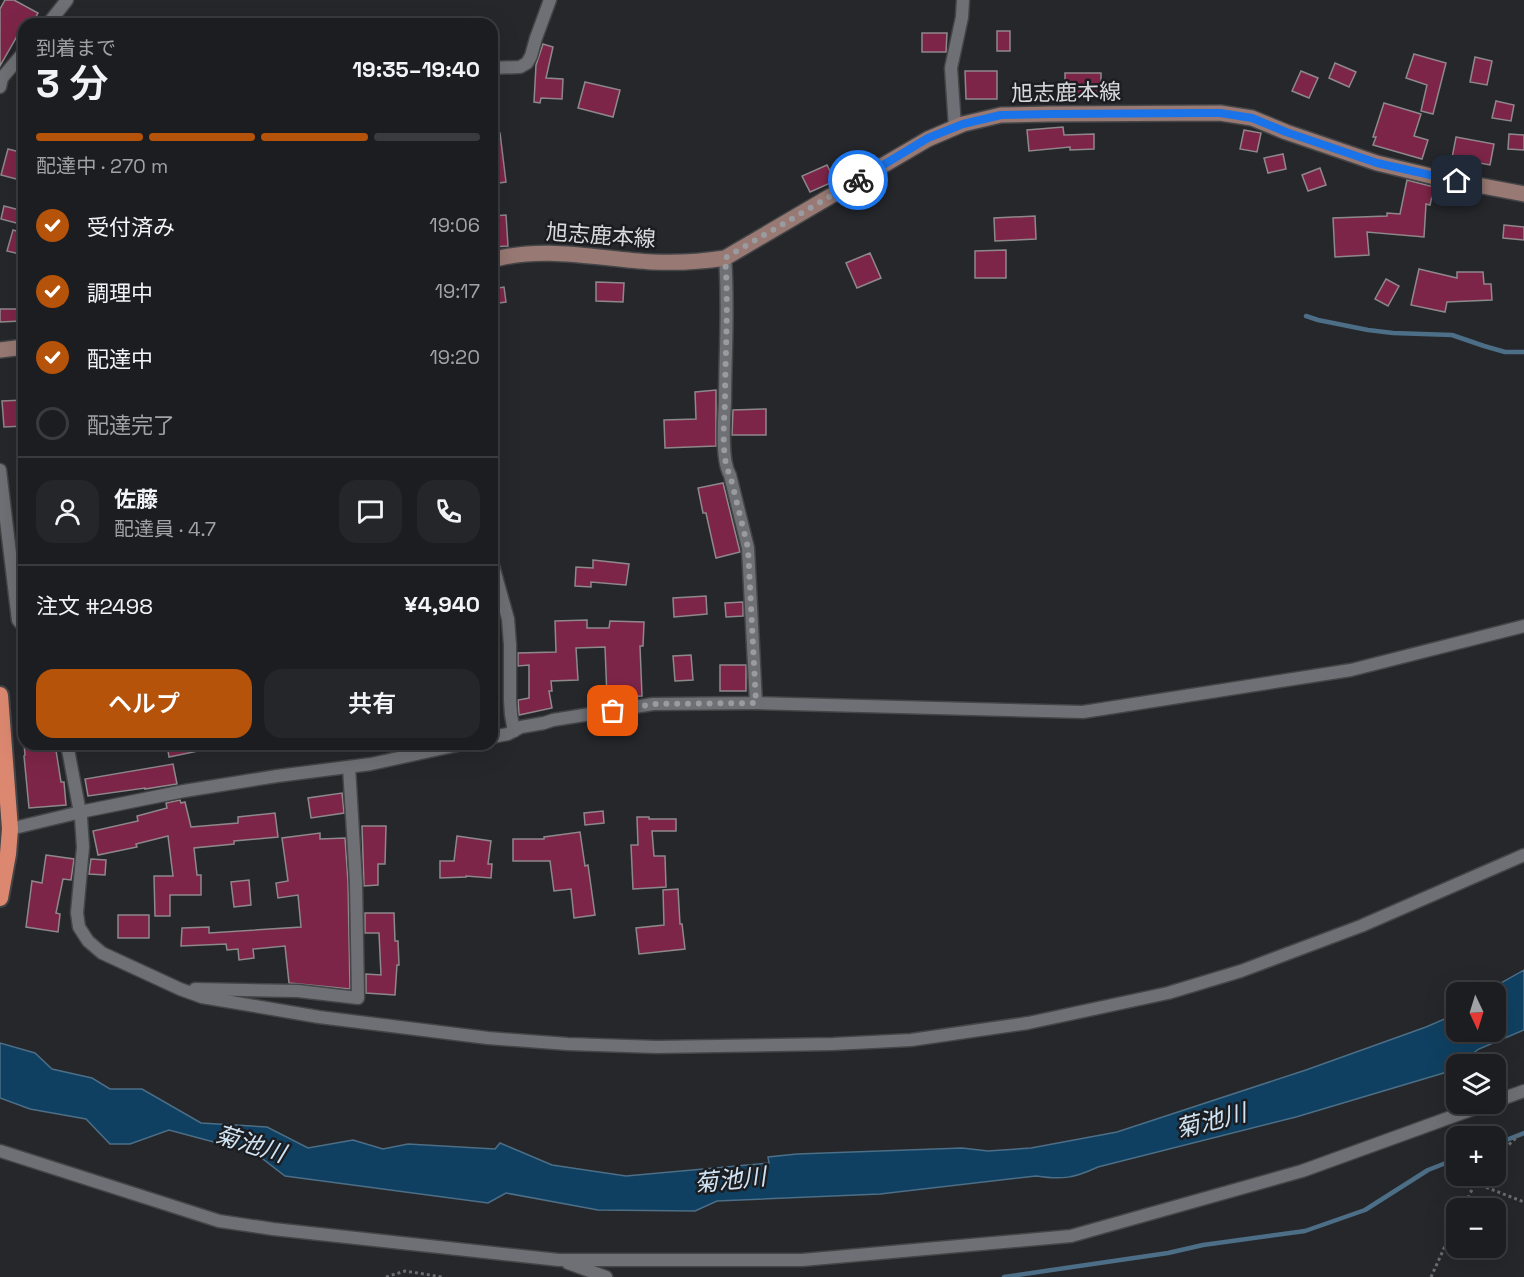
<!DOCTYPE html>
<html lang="ja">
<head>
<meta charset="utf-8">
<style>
  body { margin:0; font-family:"Space Grotesk","Noto Sans JP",sans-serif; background:#252629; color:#f1f3f6; height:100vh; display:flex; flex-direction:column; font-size:22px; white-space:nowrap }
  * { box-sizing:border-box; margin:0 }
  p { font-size:20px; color:#a0a2a5 }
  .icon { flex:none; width:33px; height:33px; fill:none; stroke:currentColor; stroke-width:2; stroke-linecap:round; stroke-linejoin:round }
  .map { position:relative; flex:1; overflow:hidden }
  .panel { position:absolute; left:18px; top:18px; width:480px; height:732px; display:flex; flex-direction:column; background:#1c1d20; border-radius:18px; box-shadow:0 6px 24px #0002,0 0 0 2px #3a3b3e }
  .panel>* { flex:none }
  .needle { width:39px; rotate:176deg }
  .controls { position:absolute; left:1446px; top:982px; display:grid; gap:12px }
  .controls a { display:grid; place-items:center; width:60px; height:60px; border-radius:12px; background:#1c1d20; box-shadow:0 6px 24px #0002,0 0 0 2px #3a3b3e; font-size:30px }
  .pin { position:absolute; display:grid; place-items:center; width:51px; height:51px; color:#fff; margin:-26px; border-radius:12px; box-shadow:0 3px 9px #0006 }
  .courier { position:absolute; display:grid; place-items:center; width:60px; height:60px; margin:-30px; border:4px solid #1a73e8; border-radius:50%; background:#fff; color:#222; box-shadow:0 2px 8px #0007 }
  .overview em { font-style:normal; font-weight:600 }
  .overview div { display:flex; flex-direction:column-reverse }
  .overview { display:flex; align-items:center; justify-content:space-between; height:102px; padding:0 18px }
  h1 { font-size:39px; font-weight:600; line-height:45px }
  .bar { display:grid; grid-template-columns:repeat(4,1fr); gap:9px 6px; align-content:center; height:72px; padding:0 18px }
  .bar i { height:8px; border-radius:4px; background:#3a3b3e }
  .bar .current { background:#b45309 }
  .bar p { grid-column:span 4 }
  .line { display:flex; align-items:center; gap:15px; padding:0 18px; border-top:2px solid #3a3b3e }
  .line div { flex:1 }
  .round { display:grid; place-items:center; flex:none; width:63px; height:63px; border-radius:18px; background:#252629 }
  ol { padding:0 18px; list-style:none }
  li { display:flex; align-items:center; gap:18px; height:66px }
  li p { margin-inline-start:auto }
  li .icon { padding:6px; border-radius:50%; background:#b45309; color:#fff; stroke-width:4 }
  li:last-child { color:#a0a2a5 }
  li i { width:33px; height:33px; border:3px solid #3a3b3e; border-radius:50% }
  .cta { display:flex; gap:12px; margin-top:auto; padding:12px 18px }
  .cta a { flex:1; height:69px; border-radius:18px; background:#b45309; color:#fff; font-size:24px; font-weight:600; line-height:69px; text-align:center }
  .cta a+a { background:#252629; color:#f1f3f6 }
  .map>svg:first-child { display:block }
  .water { fill:#104061; stroke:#4c6e86; stroke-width:1.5 }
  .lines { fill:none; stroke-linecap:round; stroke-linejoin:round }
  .stream { stroke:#4c6e86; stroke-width:4.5 }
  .building { fill:#7d2548; stroke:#8e888a; stroke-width:1.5 }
  .minor-casing { stroke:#444547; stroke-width:15 }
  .secondary-casing { stroke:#444547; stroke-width:18 }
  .trunk-casing { stroke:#444547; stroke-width:20 }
  .path { stroke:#6a6b6f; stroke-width:3; stroke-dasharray:3 3; stroke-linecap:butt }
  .minor { stroke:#6f7075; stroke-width:12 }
  .secondary { stroke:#987973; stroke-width:15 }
  .trunk { stroke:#dc8870; stroke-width:16 }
  .done { stroke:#9a9b9e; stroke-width:6; stroke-dasharray:0 10.8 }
  .route { stroke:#1a73e8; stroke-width:8 }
  .labels { text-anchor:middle; stroke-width:5; stroke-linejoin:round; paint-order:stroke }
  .street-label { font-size:22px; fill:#d9dadc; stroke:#1c1d21 }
  .water-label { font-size:24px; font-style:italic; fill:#cfe3f3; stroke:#1c1d21 }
</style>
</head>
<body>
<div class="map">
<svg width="1524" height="1277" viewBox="0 0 1524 1277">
  <rect width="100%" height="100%" fill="#26272b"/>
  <path class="water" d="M1524,970V1030L1479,1049L1447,1072L1296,1117L1098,1167C1074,1178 1063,1180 1036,1176L880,1194L717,1201L695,1211L598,1210L506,1193L488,1203L285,1176L255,1153L169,1130L130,1144H110L86,1119L30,1109L0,1098V1043L35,1053L52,1069L92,1078L110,1089H142L201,1123L267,1127L308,1148L353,1140L383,1149L408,1144L495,1149L500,1143L552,1165L626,1176L769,1163L768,1157L797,1154L962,1148L988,1151L1031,1148L1117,1132L1306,1070L1426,1027L1456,1014V1032H1496V993H1483Z"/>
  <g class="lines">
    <g class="stream">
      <polyline points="1306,316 1318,320 1368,330 1393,333 1452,335 1484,346 1505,352 1524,352"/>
      <polyline points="1496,1144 1524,1133"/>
      <polyline points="1004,1277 1168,1253 1203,1245 1305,1231 1365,1210 1428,1170 1456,1159"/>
    </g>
  </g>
  <g class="building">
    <polygon points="5,0 14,0 38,13 32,24 24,24 0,66 0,9"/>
    <rect x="997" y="31" width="13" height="20"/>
    <polygon points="922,33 947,33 946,52 922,52"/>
    <polygon points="543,44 553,47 546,78 563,79 562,99 541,98 540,103 534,102 536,65"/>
    <polygon points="1414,54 1446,63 1433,114 1421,111 1427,85 1406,78"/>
    <polygon points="1475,57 1492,61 1487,85 1470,82"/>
    <polygon points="1335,63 1356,72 1349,87 1329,78"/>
    <polygon points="965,71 997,71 997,99 966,99"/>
    <polygon points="1301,71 1318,78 1309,98 1292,91"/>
    <rect x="1065" y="73" width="36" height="24"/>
    <polygon points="585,82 620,90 613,117 578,108"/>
    <polygon points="1496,101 1514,105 1511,121 1492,118"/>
    <polygon points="1384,103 1421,114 1414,136 1428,140 1422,159 1373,145 1376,137 1373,137"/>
    <polygon points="1063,127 1064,135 1094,134 1094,149 1070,150 1070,147 1029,151 1027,130"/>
    <polygon points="1244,130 1261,133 1257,152 1240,149"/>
    <polygon points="500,133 506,182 492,184 492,134"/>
    <polygon points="1509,134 1524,135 1524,150 1508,149"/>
    <polygon points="1456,137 1494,144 1490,165 1452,158"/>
    <polygon points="8,149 24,153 24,181 1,175"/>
    <polygon points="1283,154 1286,169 1268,173 1264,158"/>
    <polygon points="827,165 835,181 810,192 802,176"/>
    <polygon points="1320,168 1326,185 1308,191 1302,175"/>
    <polygon points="1407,180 1434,187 1430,205 1426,204 1424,237 1367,232 1369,255 1335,257 1333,218 1387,216 1387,213 1400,214"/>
    <polygon points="4,206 24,211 24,225 1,219"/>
    <polygon points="506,215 508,246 492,247 492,216"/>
    <polygon points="1035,216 1036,239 995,241 994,218"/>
    <polygon points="1504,225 1524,227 1524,240 1503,238"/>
    <polygon points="13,230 24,233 24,255 7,251"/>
    <polygon points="1006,250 1006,278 975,278 975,251"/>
    <polygon points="870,253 881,278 857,288 846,263"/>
    <polygon points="1419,269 1457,278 1457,272 1483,272 1484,284 1491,284 1492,300 1447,302 1445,312 1411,305"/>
    <polygon points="1386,279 1399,286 1388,306 1375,299"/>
    <polygon points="596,282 624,283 623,302 596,301"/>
    <polygon points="504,287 506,302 492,304 492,289"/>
    <polygon points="0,309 20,309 21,321 0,322"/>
    <polygon points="716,390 716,446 665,448 664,420 696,419 695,392"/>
    <polygon points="24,400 24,426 4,427 2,401"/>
    <polygon points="766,409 766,435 732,435 733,410"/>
    <polygon points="723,483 740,552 716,558 706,513 703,513 698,488"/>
    <polygon points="593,560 629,564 626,585 591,582 591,587 575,586 576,567 593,568"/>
    <polygon points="706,596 707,614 674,617 673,598"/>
    <polygon points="743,602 743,616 726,617 725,603"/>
    <polygon points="587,620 587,628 609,628 610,621 644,622 643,646 640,646 642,696 607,697 605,647 576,648 578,680 551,681 552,691 549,691 552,708 519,715 518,700 529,698 529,665 518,666 518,653 556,652 555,621"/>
    <polygon points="691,655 693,680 675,681 673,656"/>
    <rect x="720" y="665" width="26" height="26"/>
    <polygon points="24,744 55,744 61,782 64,782 66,805 29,808 24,756 25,755"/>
    <polygon points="167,744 202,744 203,750 169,757"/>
    <polygon points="173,764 177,784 145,789 145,788 88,796 85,779"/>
    <polygon points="342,793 344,813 311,818 308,798"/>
    <polygon points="180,800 181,803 185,802 191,827 238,823 238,817 275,813 278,837 234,841 234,844 194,848 197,875 201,875 201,895 170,895 170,916 155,916 154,876 173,876 168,836 136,844 137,847 98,855 93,831 138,821 137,816 167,808 166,803"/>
    <polygon points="603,811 604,823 585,825 584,813"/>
    <polygon points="637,817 649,817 649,819 676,819 676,831 652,831 654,856 665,856 666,887 633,889 631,845 638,845"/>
    <polygon points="362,826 386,826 385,864 378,864 378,885 364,886"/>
    <polygon points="580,832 585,866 588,865 595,915 574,918 571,889 554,891 550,861 513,861 513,839 544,839 544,837"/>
    <polygon points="320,833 320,839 345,838 348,882 350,989 289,983 285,946 253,949 254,958 239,960 238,949 227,950 226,944 181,946 182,928 209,927 209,933 301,927 298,895 278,898 276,883 288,881 282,838"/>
    <polygon points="457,836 491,841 488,864 492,864 491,878 466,876 466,877 440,878 440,861 454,861"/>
    <polygon points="46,855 74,859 71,880 63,879 56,913 60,914 58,932 26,927 32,881 42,883"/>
    <polygon points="91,859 106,860 105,875 89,874"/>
    <polygon points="249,880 251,905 234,907 231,882"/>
    <polygon points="678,889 680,924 682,924 685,949 639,954 636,928 664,925 663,890"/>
    <polygon points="365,913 394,913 395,941 398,941 399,965 397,965 395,995 366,993 366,974 381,975 379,933 365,933"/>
    <rect x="118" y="915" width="31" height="23"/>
  </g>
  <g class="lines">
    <defs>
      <g id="minor">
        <polyline points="48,24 67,0"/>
        <polyline points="492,68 520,67 527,63 531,56 536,38 550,0"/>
        <polyline points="0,87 2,78 24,52"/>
        <polyline points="955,127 951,68 962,17 963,0"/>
        <polyline points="0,470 18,620 24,627"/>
        <polyline points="492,562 508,619 510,645 510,700 511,715 514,731"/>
        <polyline points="756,703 1083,712 1351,670 1524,626"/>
        <path d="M492,737L508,734L521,727L544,723L553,720L653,704L756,703L748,548L730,475C721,460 724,421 725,402C725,354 729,306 725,258"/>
        <polyline points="67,744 81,818 83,847 77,913 79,927 88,941 102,953 180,989 202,997 319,1017 488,1038 568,1044 657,1047 833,1044 911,1040 1028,1023 1168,993 1241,971 1361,926 1524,855"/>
        <polyline points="10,829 85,811 184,791 277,776 371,764 462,744"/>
        <polyline points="195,989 298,991 358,998 356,882 349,767"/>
        <polyline points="1496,1101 1524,1091"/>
        <polyline points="0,1151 219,1221 273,1229 559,1260 802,1260 1071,1236 1302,1171 1487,1104"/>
        <polyline points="568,1263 606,1277"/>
      </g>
      <g id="secondary">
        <path d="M492,260C544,245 599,259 652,262C677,263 700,262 725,258L928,139L963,124L1001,115L1049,114L1220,113L1252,118L1286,132L1377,163L1435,177L1524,194"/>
        <polyline points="0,350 24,347"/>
      </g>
      <polyline id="trunk" points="0,695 10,829 8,854 0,898"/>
    </defs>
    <use href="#minor" class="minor-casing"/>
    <use href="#secondary" class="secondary-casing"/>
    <use href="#trunk" class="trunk-casing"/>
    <g class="path">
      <polyline points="1496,1157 1519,1135"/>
      <polyline points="1475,1183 1524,1202"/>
      <polyline points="1463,1209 1475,1183 1480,1176"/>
      <polyline points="386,1277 405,1271 442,1277"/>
      <polyline points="1431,1277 1456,1222"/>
    </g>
    <use href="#minor" class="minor"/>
    <use href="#secondary" class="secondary"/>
    <use href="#trunk" class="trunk"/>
  </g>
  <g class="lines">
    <path class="done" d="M613,711L653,704L756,703L748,548L730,475C721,460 724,421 725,402C725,354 729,306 725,258L858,180"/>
    <polyline class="route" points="858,180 928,138 963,124 1001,115 1049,114 1200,113 1220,113 1252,118 1286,132 1377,163 1457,181"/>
  </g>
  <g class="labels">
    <g class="street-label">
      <text transform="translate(1066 92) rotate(-1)" y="8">旭志鹿本線</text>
      <text transform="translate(601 235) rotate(4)" y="8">旭志鹿本線</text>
    </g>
    <g class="water-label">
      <text transform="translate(1211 1121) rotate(-14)" y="8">菊池川</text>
      <text transform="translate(250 1144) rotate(17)" y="8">菊池川</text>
      <text transform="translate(730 1180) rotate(-6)" y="8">菊池川</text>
    </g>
  </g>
</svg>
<div class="controls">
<a><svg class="needle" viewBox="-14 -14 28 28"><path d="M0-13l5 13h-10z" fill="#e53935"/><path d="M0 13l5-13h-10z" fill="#a0a2a5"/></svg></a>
<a><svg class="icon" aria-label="layers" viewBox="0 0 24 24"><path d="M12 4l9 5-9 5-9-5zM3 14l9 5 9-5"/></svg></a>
<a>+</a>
<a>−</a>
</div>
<div class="pin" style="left:613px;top:711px;background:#ea580c"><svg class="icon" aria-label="bag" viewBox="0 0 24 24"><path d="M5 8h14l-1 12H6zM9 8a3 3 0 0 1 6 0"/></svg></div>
<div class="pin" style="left:1457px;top:181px;background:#1f2937"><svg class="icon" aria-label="home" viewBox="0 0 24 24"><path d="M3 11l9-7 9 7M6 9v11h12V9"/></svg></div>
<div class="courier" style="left:858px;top:180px"><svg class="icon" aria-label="bike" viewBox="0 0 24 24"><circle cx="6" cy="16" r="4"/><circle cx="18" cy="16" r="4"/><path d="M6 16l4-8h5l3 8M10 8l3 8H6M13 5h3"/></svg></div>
<section class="panel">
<div class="overview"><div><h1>3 分</h1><p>到着まで</p></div><em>19:35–19:40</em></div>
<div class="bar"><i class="current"></i><i class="current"></i><i class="current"></i><i></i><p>配達中 · 270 m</p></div>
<ol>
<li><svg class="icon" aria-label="check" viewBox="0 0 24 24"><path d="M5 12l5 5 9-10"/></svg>受付済み<p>19:06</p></li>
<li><svg class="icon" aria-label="check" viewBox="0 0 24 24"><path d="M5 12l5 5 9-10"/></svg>調理中<p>19:17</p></li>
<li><svg class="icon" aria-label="check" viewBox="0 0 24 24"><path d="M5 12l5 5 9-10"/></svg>配達中<p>19:20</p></li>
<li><i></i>配達完了</li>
</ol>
<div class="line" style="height:108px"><a class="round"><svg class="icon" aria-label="person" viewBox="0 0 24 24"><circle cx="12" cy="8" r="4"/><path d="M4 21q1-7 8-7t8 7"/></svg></a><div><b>佐藤</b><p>配達員 · 4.7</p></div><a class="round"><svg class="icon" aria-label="chat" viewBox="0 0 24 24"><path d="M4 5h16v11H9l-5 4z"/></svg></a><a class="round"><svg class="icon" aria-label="phone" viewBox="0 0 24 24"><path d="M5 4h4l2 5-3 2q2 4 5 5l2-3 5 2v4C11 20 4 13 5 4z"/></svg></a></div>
<div class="line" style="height:78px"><div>注文 #2498</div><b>¥4,940</b></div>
<div class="cta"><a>ヘルプ</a><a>共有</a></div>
</section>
</div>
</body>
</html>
